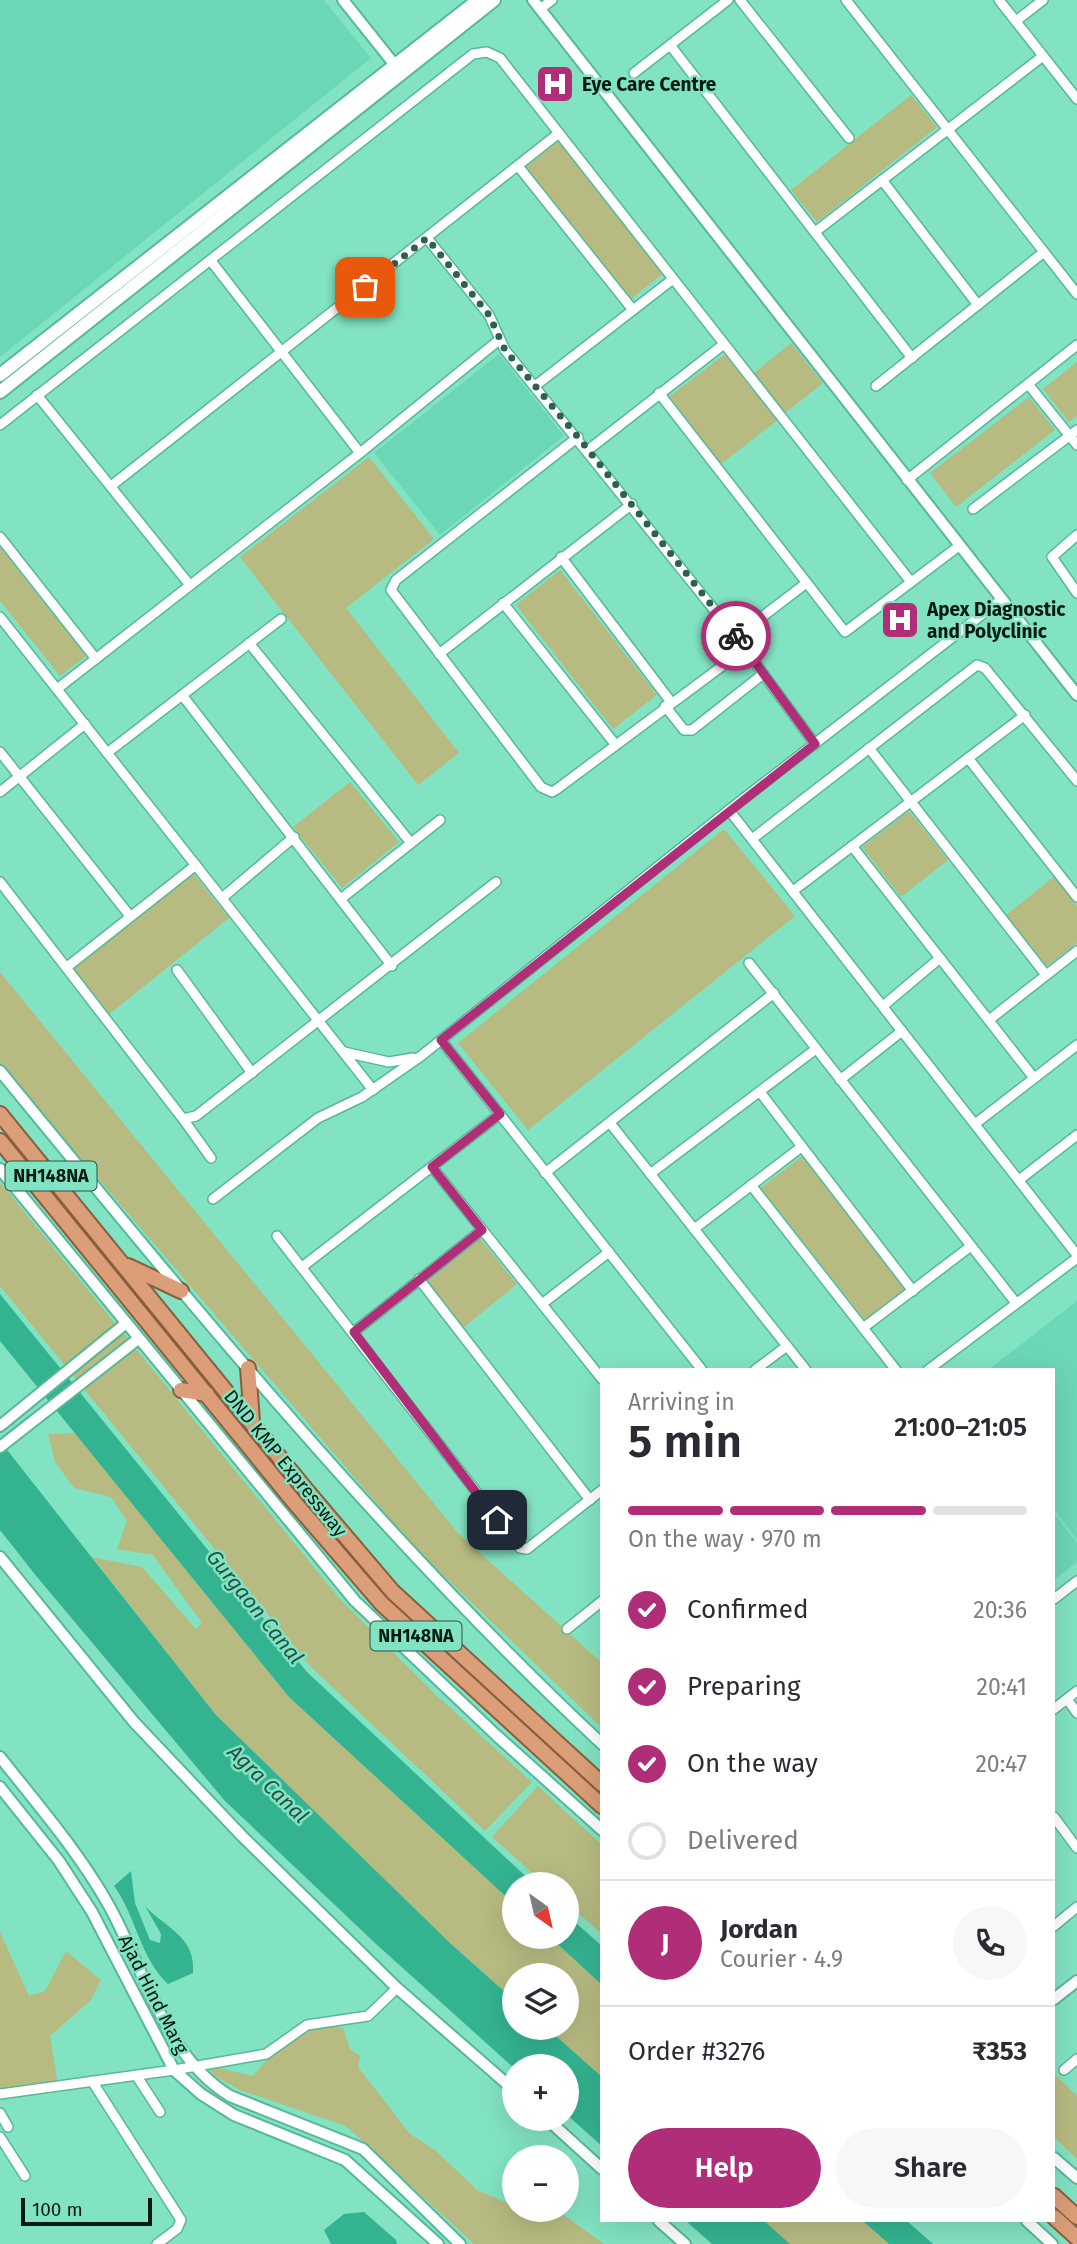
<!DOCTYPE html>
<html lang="en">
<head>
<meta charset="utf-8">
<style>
  body { margin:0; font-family:"Fira Sans",sans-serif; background:#f7f7f7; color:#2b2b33; height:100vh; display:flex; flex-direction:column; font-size:26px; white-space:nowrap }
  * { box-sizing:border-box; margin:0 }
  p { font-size:23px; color:#7c7c81 }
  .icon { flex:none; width:38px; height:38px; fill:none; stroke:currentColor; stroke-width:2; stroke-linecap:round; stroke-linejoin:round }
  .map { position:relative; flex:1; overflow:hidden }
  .sheet { position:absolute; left:600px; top:1368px; width:455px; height:854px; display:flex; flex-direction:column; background:#fff; border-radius:0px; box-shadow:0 7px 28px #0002 }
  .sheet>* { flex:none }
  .needle { width:46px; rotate:146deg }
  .controls { position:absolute; left:502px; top:1872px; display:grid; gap:14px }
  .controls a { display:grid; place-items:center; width:77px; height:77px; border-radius:50%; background:#fff; box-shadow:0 7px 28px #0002; font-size:35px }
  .scale { position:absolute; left:21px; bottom:18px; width:131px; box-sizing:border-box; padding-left:7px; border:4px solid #001911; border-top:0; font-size:19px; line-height:24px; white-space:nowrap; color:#001911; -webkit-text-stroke:5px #82e3c3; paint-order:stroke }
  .pin { position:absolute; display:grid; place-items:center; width:60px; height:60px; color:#fff; margin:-30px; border-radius:14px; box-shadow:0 4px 10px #0006 }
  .courier { position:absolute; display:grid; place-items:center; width:70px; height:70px; margin:-35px; border:5px solid #b02e77; border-radius:50%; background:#fff; color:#222; box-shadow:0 2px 9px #0007 }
  .headline em { font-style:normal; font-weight:600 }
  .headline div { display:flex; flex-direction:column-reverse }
  .headline { display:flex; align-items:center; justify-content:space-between; height:119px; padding:0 28px }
  h1 { font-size:46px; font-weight:600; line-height:52px }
  .bar { display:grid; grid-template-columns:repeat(4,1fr); gap:10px 7px; align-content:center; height:84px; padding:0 28px }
  .bar i { height:9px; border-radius:5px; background:#e1e1e2 }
  .bar .current { background:#b02e77 }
  .bar p { grid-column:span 4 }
  .line { display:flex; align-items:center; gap:18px; padding:0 28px; border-top:2px solid #e1e1e2 }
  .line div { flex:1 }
  .round { display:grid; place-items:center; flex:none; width:74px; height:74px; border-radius:37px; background:#f7f7f7 }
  ol { padding:0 28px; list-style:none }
  li { display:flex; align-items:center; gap:21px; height:77px }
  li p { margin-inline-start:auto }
  li .icon { padding:7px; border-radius:50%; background:#b02e77; color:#fff; stroke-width:4 }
  li:last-child { color:#7c7c81 }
  li i { width:38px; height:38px; border:4px solid #e1e1e2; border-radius:50% }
  .action { display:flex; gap:14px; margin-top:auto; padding:14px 28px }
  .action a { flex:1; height:80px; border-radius:42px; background:#b02e77; color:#fff; font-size:28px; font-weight:600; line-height:80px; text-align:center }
  .action a+a { background:#f7f7f7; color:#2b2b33 }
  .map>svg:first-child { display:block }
  .built { fill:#6cd7b7 }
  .green { fill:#b7ba81 }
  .water { fill:#34b391 }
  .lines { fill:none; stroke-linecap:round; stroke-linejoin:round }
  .minor-casing { stroke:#56b89a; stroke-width:12 }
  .tertiary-casing { stroke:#56b89a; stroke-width:14 }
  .secondary-casing { stroke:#56b89a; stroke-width:16 }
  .trunk-casing { stroke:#885f3e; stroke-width:18 }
  .minor { stroke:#fff; stroke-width:9 }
  .tertiary { stroke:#fff; stroke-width:10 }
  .secondary { stroke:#fff; stroke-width:12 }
  .trunk { stroke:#db9e78; stroke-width:14 }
  .done { stroke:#2e604f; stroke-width:7; stroke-dasharray:0 12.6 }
  .route { stroke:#b02e77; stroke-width:9 }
  .labels { text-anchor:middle; stroke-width:5; stroke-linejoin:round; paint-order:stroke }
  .shield { fill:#82e3c3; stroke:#275646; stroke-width:2 }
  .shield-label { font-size:18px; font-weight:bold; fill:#001911 }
  .poi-label { font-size:19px; font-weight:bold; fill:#001911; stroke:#82e3c3; text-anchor:start }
  .street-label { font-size:19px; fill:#001911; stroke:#82e3c3 }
  .water-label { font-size:21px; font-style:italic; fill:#215344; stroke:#82e3c3 }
</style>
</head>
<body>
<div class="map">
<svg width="1077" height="2244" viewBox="0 0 1077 2244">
  <rect width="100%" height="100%" fill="#82e3c3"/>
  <g class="built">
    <polygon points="0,0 324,0 371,58 0,357"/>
    <polygon points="499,354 564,436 440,535 374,453"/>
    <polygon points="1077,1301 1077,1540 1054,1509 1054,1370 988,1370"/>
    <polygon points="1054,1513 1077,1543 1077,1562 1054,1580"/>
  </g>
  <g class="green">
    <polygon points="911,95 937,127 817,222 791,190"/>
    <polygon points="559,141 664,273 631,299 526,167"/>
    <polygon points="791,343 823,383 785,413 754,373"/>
    <polygon points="726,353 778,420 721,464 669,397"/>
    <polygon points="1077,362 1077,416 1069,422 1043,389"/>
    <polygon points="1029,397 1055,430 956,507 930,473"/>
    <polygon points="369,457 434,539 346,608 459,753 418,785 240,557"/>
    <polygon points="0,547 86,656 60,676 0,601"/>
    <polygon points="560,570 657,695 613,729 516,605"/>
    <polygon points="350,782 399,842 342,888 293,827"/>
    <polygon points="909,811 948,860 901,897 862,847"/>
    <polygon points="724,829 795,916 528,1130 458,1043"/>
    <polygon points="193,873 229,918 107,1016 71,971"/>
    <polygon points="1054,877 1077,906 1077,943 1047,966 1006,915"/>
    <polygon points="0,972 458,1533 602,1663 602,1728 414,1547 0,1064"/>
    <polygon points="802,1156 906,1288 865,1320 761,1188"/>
    <polygon points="0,1182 339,1598 435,1694 532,1782 485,1831 310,1666 0,1286"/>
    <polygon points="480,1239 517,1284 463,1328 426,1283"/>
    <polygon points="75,1433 289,1697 514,1904 514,1937 550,1937 602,1985 602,2077 547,2028 567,2028 567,1976 514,1976 514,2000 450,1943 216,1715 92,1557 142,1567 196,1629 202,1623 153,1555 117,1549 127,1521 111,1497 74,1488 55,1462 48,1434"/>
    <polygon points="538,1786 602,1845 602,1934 567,1903 567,1885 546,1885 492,1837"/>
    <polygon points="0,1932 29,1996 45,1991 66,1951 101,1980 91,2000 50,2036 58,2086 0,2094"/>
    <polygon points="318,2024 343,2028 350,2049 360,2056 358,2067 410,2134 435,2150 477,2190 507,2203 514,2201 514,2210 557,2210 604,2244 474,2244 346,2126 240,2090 215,2076 206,2065 253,2076 271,2055"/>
    <polygon points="1054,2074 1077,2096 1077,2159 1054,2137"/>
    <polygon points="764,2221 863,2221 889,2244 790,2244"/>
  </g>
  <g class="water">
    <polygon points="0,1294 307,1672 535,1885 514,1885 514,1904 289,1697 0,1341"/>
    <polygon points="0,1441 216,1715 450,1943 514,2000 514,2028 547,2028 602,2077 602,2146 567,2115 567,2067 514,2068 376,1944 225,1801 37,1577 0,1530"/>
    <path d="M131,1871L135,1903L150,1940L160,1943L161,1934L145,1906C167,1929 196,1937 193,1973L168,1984C140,1958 136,1916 114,1886Z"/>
    <polygon points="567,1915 602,1946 602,1985 550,1937 567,1937"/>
    <polygon points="364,2212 396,2240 397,2244 331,2244 324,2230 344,2214"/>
    <polygon points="686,2221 764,2221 790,2244 712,2244"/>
    <polygon points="863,2221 907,2221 933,2244 889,2244"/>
  </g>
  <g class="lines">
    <defs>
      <g id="minor">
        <polyline points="740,0 849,138"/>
        <polyline points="846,0 1077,294"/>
        <polyline points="999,0 1077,99"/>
        <polyline points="540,9 552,0"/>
        <polyline points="1016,21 1043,0"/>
        <polyline points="670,45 912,358"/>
        <polyline points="634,73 728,0"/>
        <polyline points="518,166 633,310"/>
        <polyline points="882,180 978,305"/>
        <polyline points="815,232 1043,56"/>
        <polyline points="427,238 489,315 505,350 736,637 815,744"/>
        <polyline points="211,261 360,453"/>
        <polyline points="1028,384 1077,445"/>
        <polyline points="535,386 673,279"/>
        <polyline points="876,386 1044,252"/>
        <polyline points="659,393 845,632 959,546"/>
        <polyline points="37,395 189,584"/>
        <polyline points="0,425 473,54 487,52 500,58 911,582"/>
        <polyline points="578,437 396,580 391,590 541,787 552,792 557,789 745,649"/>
        <polyline points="588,450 724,344"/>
        <polyline points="907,480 1077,345"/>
        <polyline points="111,486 559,133"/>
        <polyline points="973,509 1077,430"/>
        <polyline points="1077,535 1052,557 1077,593"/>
        <polyline points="0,537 96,659"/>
        <polyline points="561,557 671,702"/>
        <polyline points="503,603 615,744"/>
        <polyline points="0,617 373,1090"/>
        <polyline points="736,637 805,584"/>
        <polyline points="249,643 411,843"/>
        <polyline points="439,654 632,504"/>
        <polyline points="57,689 360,453 499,340"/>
        <polyline points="182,695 392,966"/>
        <polyline points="665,706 684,730 692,730 763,674"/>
        <polyline points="869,748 1046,975"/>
        <polyline points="0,752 130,916"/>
        <polyline points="107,753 281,619"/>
        <polyline points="968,758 1077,897"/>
        <polyline points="0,792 85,724"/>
        <polyline points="729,810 1077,1255"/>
        <polyline points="752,839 977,665 985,668 1077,781"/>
        <polyline points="852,846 1034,1078"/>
        <polyline points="0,882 183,1119 196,1116 496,882"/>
        <polyline points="793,891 1025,715"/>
        <polyline points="222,898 294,837"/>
        <polyline points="342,898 440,820"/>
        <polyline points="749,963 1016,1303"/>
        <polyline points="67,967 196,865"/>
        <polyline points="177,970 252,1073"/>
        <polyline points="883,1006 940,958"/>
        <polyline points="989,1020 1077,951"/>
        <polyline points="441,1040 702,1370"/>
        <polyline points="344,1052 389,1062 413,1058"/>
        <polyline points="840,1080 902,1031"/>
        <polyline points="760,1092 913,1291"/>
        <polyline points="183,1119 211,1158"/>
        <polyline points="610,1123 806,1370"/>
        <polyline points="975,1124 1077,1045"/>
        <polyline points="432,1167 602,1379"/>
        <polyline points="545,1173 774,993"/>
        <polyline points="650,1174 816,1049"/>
        <polyline points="1019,1180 1077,1135"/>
        <polyline points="751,1185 896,1370"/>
        <polyline points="213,1199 318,1118 362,1097 421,1056 729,810 1002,599"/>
        <polyline points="694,1229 800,1148"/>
        <polyline points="277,1236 520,1548 527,1549 602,1490"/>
        <polyline points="302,1267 500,1114"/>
        <polyline points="419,1279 590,1500"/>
        <polyline points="542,1304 609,1252"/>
        <polyline points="863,1328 971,1246"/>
        <polyline points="354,1332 482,1230"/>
        <polyline points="755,1370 787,1346"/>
        <polyline points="928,1370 1077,1258"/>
        <polyline points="1054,1599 1077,1581"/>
        <polyline points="567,1629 602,1601"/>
        <polyline points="1067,1699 1077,1713"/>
        <polyline points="1054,1709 1077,1691"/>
        <polyline points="1054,1817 1077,1848"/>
        <polyline points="1054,1926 1077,1907"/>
        <polyline points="1064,2070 1077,2059"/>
        <polyline points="136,2075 160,2112"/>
        <polyline points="92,2081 181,2220 177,2229 157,2244"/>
        <polyline points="0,2094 174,2070 266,2054 307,2025 368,2016 397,1988"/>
        <polyline points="0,2113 8,2127"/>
        <polyline points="0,2137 25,2176"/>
      </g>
      <g id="tertiary">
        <polyline points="343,0 398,69"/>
        <polyline points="533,0 1077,695"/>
        <path d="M0,1071C191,1304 382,1538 602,1744"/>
        <polyline points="0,1169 355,1601 496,1735 602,1830"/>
        <polyline points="0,1426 125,1324"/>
        <polyline points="0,1447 138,1339"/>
        <polyline points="0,1557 134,1722 242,1836 397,1988 514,2090"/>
        <path d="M0,1757C38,1805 78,1851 108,1904C145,1969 163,2055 230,2096L363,2149L460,2244"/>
        <polyline points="0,1787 59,1861 92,1912 174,2070 201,2094 234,2115 345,2160 438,2244"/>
        <polyline points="1054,1999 1077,1981"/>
        <polyline points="547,2119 602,2169"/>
        <polyline points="1054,2158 1077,2178"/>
        <polyline points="659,2221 685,2244"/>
        <polyline points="1027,2221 1052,2244"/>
      </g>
      <g id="secondary">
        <polyline points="0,375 478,0"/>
        <polyline points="0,392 494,0"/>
      </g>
      <g id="trunk">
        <polyline points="0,1114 307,1491 393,1592 602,1784"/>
        <polyline points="0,1141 294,1502 381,1603 602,1806"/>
        <polyline points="128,1266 181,1291"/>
        <polyline points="248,1368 252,1421"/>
        <polyline points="181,1390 207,1394"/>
        <polyline points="1054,2196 1077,2217"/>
        <polyline points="1054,2217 1077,2238"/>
      </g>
    </defs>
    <use href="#minor" class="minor-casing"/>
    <use href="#tertiary" class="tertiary-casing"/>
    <use href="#secondary" class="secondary-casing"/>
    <use href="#trunk" class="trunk-casing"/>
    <use href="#minor" class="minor"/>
    <use href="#tertiary" class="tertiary"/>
    <use href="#secondary" class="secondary"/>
    <use href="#trunk" class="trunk"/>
  </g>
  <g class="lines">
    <polyline class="done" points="365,287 427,238 489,315 505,350 578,437 736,636"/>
    <polyline class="route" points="497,1520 354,1332 482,1230 432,1167 500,1114 441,1040 815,744 736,636"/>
  </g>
  <defs>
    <symbol id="hospital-square" viewBox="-11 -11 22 22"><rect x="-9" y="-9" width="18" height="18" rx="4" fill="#b02e77" stroke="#82e3c3"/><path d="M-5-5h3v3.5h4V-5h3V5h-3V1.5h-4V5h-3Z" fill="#fff"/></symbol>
  </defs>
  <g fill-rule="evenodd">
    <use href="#hospital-square" x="533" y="62" width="44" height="44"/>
    <use href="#hospital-square" x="878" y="598" width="44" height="44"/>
  </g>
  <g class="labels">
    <g class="shield">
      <rect x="5.5" y="1161.5" width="91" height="29" rx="5"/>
      <rect x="370.5" y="1621.5" width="91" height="29" rx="5"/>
    </g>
    <g class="shield-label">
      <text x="51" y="1182">NH148NA</text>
      <text x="416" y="1642">NH148NA</text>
    </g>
    <g class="poi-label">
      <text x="582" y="91">Eye Care Centre</text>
      <text x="927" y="616">Apex Diagnostic<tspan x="927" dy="22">and Polyclinic</tspan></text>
    </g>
    <g class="street-label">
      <text transform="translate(286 1463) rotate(51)" y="7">DND KMP Expressway</text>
      <text transform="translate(154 1994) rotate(63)" y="7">Ajad Hind Marg</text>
    </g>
    <g class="water-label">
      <text transform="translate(255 1607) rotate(51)" y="7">Gurgaon Canal</text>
      <text transform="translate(268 1784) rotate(44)" y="7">Agra Canal</text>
    </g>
  </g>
</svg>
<div class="controls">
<a><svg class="needle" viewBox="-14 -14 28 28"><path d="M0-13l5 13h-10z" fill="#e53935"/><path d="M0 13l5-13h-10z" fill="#7c7c81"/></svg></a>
<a><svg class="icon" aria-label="layers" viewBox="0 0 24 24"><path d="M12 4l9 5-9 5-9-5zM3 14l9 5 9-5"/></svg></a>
<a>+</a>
<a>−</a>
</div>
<div class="scale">100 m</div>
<div class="pin" style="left:365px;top:287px;background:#ea580c"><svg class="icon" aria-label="bag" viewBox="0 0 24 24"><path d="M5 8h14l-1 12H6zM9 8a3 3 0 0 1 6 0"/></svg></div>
<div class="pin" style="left:497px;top:1520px;background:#1f2937"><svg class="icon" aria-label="home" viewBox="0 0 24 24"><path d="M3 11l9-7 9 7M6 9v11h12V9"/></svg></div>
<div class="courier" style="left:736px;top:636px"><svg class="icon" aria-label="bike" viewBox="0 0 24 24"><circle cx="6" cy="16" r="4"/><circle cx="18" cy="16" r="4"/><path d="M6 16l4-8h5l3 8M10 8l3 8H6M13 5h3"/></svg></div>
<section class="sheet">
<div class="headline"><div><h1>5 min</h1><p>Arriving in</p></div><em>21:00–21:05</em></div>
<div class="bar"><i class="current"></i><i class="current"></i><i class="current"></i><i></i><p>On the way · 970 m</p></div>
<ol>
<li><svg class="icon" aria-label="check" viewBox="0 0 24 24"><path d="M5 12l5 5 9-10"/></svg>Confirmed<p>20:36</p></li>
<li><svg class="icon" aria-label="check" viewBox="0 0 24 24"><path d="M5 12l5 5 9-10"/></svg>Preparing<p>20:41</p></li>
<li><svg class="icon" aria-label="check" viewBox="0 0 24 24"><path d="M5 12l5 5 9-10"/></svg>On the way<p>20:47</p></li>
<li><i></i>Delivered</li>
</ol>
<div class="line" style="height:126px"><b class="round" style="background:#b02e77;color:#fff">J</b><div><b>Jordan</b><p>Courier · 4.9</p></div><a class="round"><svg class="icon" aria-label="phone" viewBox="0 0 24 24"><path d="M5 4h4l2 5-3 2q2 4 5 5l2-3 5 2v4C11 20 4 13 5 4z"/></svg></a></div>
<div class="line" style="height:91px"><div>Order #3276</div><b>₹353</b></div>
<div class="action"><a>Help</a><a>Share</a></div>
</section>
</div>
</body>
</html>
